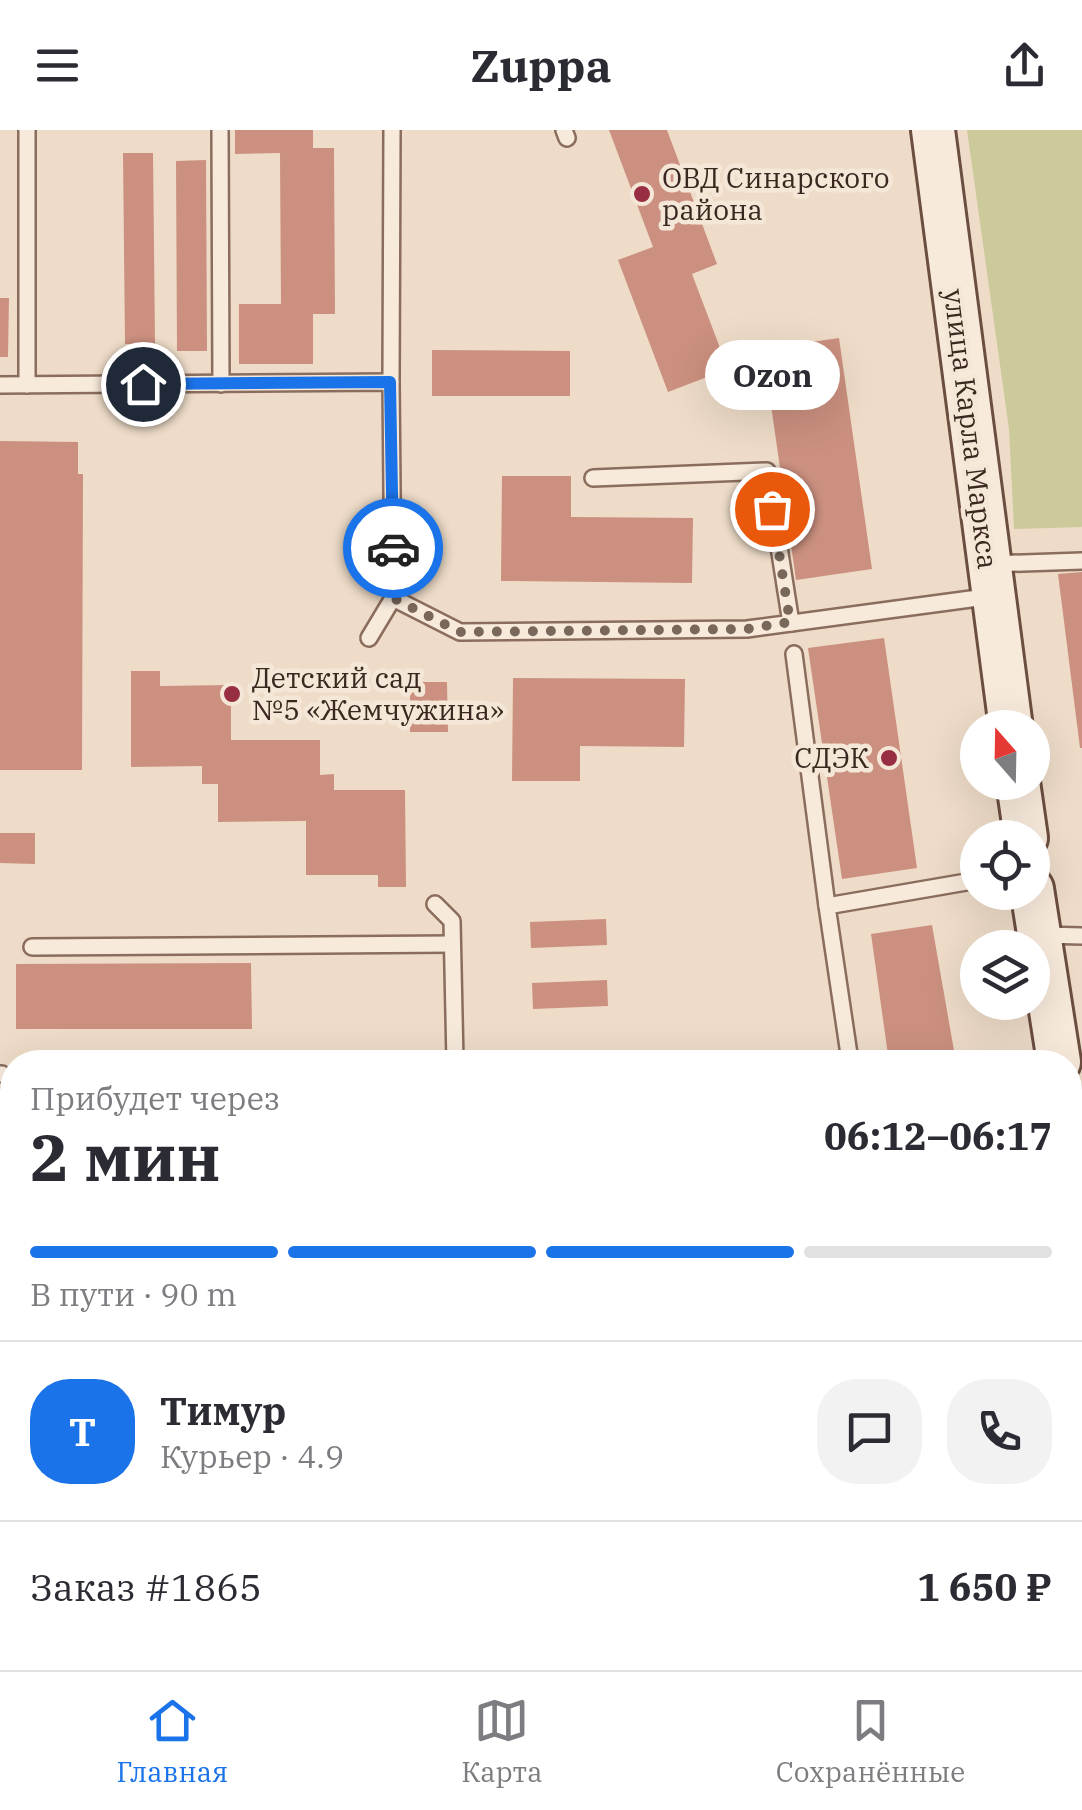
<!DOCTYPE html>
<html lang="ru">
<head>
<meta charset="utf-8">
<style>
  body { margin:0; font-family:"IBM Plex Serif",serif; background:#f2f2f3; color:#2b2b33; height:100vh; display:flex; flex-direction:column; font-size:38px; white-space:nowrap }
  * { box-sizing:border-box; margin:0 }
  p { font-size:32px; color:#7c7c81 }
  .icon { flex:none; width:55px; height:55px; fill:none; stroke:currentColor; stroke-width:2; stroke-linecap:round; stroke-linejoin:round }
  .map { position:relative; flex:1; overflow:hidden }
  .details { position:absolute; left:0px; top:920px; width:1082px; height:620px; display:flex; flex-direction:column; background:#fff; border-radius:40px 40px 0 0; box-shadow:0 10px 40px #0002 }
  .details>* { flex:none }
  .needle { width:65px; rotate:340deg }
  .controls { position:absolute; left:960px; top:580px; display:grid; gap:20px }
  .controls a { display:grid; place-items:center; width:90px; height:90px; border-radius:50%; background:#fff; box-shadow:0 10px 40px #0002; font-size:50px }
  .pin { position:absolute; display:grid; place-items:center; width:85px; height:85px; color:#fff; margin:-42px; border:5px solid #fff; border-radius:50%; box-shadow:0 2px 10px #0007 }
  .courier { position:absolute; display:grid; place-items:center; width:100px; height:100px; margin:-50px; border:8px solid #1a73e8; border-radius:50%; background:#fff; color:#222; box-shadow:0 2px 12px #0007 }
  .bubble { position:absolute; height:70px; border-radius:35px; background:#fff; box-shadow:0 10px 40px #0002; font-size:32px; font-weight:700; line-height:70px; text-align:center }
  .overview em { font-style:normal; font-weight:700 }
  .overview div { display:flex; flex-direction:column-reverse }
  .overview { display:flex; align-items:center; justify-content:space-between; height:170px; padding:0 30px }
  h1 { font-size:65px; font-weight:700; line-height:75px }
  .bar { display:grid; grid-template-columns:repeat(4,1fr); gap:15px 10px; align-content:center; height:120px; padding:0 30px }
  .bar i { height:12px; border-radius:8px; background:#e1e1e2 }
  .bar .active { background:#1a73e8 }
  .bar p { grid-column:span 4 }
  .line { display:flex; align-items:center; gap:25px; padding:0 30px; border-top:2px solid #e1e1e2 }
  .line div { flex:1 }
  .round { display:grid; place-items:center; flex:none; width:105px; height:105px; border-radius:40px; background:#f2f2f3 }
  header { display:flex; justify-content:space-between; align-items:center; height:130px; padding:0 30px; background:#fff; font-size:45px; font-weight:700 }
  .menu { display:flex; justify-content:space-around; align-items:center; height:140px; border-top:2px solid #e1e1e2; background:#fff; font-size:28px; color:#7c7c81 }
  .menu a { display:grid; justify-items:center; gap:5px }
  .menu .active { color:#1a73e8 }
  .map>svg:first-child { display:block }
  .green { fill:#ccc99b }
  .building { fill:#cb907f }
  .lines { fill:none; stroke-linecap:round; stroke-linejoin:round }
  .lane-casing { stroke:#8a6d5d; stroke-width:20 }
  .street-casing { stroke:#8a6d5d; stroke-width:35 }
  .secondary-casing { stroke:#6c4e40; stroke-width:48 }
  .lane { stroke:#f8eadb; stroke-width:15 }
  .street { stroke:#f8eadb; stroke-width:30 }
  .secondary { stroke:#f8eadb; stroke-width:42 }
  .rail-casing { stroke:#3a2820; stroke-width:11 }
  .rail { stroke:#f5e7d7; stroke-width:8; stroke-dasharray:22; stroke-linecap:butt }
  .done { stroke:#79675b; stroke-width:10; stroke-dasharray:0 18 }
  .route { stroke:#1a73e8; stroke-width:12 }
  .poi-dot { fill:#982e42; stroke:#f5e7d7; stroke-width:4 }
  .labels { text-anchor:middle; stroke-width:9; stroke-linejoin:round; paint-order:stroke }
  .poi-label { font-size:28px; fill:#3a2820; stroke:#f5e7d7; text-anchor:start }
  .street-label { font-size:28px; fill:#3a2820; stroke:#f5e7d7 }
</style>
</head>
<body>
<header><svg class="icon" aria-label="menu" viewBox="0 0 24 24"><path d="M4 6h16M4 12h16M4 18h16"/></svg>Zuppa<svg class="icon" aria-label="share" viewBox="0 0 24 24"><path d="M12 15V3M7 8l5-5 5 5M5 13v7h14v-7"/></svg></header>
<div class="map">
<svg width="1082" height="1540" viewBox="0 0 1082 1540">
  <rect width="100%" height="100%" fill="#eedcc8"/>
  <g class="green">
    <polygon points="967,0 1082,0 1082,397 1014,399 1009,299"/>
    <rect x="0" y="1116" width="12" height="305"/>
    <polygon points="1070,1194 1082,1272 1082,1421 1070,1421"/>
  </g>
  <g class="building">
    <polygon points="235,0 313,0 313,18 334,18 335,184 313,184 313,234 239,234 239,174 281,174 280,23 235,24"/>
    <polygon points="609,0 667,0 717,134 692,144 728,239 668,262 618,130 653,117"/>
    <polygon points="123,23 153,23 155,214 125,214"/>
    <polygon points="206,30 207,221 177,221 176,31"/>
    <polygon points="0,168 9,168 8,227 0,227"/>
    <polygon points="839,208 872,439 796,450 763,219"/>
    <polygon points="432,220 570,221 570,266 432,266"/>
    <polygon points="0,311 78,312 78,344 83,344 82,640 0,640"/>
    <polygon points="502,346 571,346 571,387 693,388 692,453 501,451"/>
    <polygon points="1082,442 1082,618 1080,618 1058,444"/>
    <polygon points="884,508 917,738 842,749 808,518"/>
    <polygon points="131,541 160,541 160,556 231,555 231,610 320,610 320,645 334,644 334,660 405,660 406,757 378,757 378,745 306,745 306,691 218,692 218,654 202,654 202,636 131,637"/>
    <polygon points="513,548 685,549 684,617 580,616 580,651 512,651"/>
    <polygon points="410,552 447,552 448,602 410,602"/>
    <polygon points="0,703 35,703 35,734 0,733"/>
    <polygon points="606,789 607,815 531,818 530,792"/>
    <polygon points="932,795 956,932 889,932 871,804"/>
    <polygon points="251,833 252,899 16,899 16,834"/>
    <polygon points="607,850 608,876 533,879 532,853"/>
    <rect x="0" y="956" width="12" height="59"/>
  </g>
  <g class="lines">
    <defs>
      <g id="lane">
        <polyline points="27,0 27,255"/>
        <polyline points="220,0 221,254"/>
        <polyline points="564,0 567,8"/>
        <polyline points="391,252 392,0"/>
        <polyline points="0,255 391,252 393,468 460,502 747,499 993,466"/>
        <polyline points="593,348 767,341 791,493"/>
        <polyline points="991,434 1082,431"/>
        <polyline points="369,508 393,468"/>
        <polyline points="794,524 827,776"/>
        <polyline points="435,774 452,791 455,932"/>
        <polyline points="1043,805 1082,806"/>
        <polyline points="32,817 452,814"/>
        <polyline points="828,932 850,931 827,776 978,750"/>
        <polyline points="0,944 2,944"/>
      </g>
      <polyline id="street" points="0,1085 12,1085"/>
      <g id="secondary">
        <polyline points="933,0 1011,598"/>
        <polyline points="1018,652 1026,708"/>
        <polyline points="1032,759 1059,932"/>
        <polyline points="1070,1006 1082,1084"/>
      </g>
    </defs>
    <use href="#lane" class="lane-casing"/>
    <use href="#street" class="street-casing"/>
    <use href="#secondary" class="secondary-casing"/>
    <use href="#lane" class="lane"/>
    <use href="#street" class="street"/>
    <use href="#secondary" class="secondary"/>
    <defs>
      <g id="rail">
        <polyline points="1070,1497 1082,1497"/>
        <polyline points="0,1500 12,1500"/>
        <polyline points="1070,1516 1082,1516"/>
        <polyline points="0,1519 12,1519"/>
      </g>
    </defs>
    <use href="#rail" class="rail-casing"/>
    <use href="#rail" class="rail"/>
  </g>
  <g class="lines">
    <polyline class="done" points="393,418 393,468 460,502 747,499 790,492 772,379"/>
    <polyline class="route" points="143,254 390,252 393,418"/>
  </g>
  <g class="poi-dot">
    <circle cx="642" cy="64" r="10"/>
    <circle cx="232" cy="564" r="10"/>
    <circle cx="889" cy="628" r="10"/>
  </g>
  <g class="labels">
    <g class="poi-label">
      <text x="662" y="58">ОВД Синарского<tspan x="662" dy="32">района</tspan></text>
      <text x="252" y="558">Детский сад<tspan x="252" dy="32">№5 «Жемчужина»</tspan></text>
      <text x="869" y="638" text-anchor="end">СДЭК</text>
    </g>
    <g class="street-label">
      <text transform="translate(971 299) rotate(83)" y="10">улица Карла Маркса</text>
    </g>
  </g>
</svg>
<div class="controls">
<a><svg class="needle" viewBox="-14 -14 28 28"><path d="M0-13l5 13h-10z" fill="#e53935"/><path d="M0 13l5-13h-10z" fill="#7c7c81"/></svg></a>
<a><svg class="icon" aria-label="locate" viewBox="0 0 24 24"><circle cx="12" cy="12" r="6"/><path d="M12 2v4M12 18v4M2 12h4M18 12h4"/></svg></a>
<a><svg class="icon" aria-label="layers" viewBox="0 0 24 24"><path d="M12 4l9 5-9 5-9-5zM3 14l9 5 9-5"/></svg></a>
</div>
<div class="pin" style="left:772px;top:379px;background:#ea580c"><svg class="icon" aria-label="bag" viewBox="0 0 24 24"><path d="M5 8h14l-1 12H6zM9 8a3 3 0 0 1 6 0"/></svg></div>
<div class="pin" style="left:143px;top:254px;background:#1f2937"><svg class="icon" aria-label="home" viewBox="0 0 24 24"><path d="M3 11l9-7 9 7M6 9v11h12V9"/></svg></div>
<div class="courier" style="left:393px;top:418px"><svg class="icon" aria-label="car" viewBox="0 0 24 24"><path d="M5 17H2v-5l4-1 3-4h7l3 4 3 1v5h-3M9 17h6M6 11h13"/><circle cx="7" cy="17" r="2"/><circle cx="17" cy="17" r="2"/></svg></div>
<div class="bubble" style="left:705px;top:210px;width:135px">Ozon</div>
<section class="details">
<div class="overview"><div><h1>2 мин</h1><p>Прибудет через</p></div><em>06:12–06:17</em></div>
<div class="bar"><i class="active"></i><i class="active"></i><i class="active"></i><i></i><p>В пути · 90 m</p></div>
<div class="line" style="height:180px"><b class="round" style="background:#1a73e8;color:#fff">Т</b><div><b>Тимур</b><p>Курьер · 4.9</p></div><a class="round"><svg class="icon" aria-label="chat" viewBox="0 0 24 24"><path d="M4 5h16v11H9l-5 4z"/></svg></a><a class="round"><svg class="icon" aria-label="phone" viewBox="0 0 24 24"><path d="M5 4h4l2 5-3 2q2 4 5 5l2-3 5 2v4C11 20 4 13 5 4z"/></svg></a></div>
<div class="line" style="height:130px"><div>Заказ #1865</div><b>1 650 ₽</b></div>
</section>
</div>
<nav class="menu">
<a class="active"><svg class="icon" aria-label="home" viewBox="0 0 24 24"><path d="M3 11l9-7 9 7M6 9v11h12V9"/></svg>Главная</a>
<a><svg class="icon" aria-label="map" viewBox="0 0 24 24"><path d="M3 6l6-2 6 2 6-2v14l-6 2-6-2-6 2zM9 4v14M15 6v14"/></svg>Карта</a>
<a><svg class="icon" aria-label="saved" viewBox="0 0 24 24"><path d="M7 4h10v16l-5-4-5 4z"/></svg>Сохранённые</a>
</nav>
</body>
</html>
